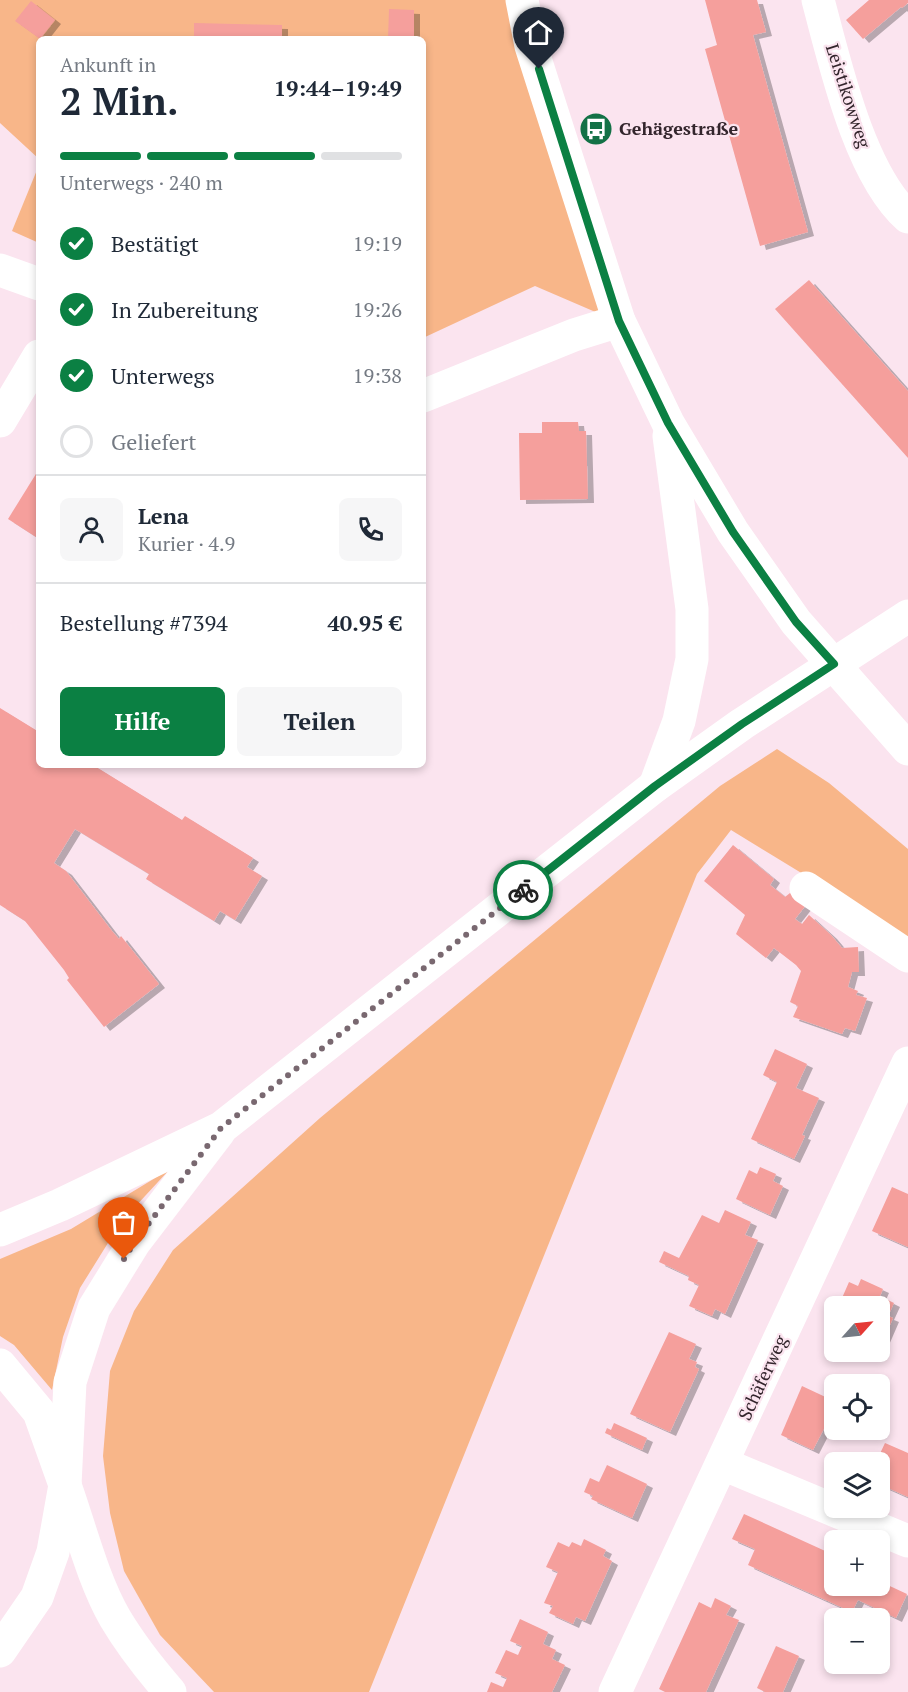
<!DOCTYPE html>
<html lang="de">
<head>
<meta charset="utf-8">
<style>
  body { margin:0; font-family:"PT Serif",serif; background:#f6f6f7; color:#1f2937; height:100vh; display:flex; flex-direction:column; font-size:22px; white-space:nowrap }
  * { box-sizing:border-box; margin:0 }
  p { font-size:20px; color:#747a83 }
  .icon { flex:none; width:33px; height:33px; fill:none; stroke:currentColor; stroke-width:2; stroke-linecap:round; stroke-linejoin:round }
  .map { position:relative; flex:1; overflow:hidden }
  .side { position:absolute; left:36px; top:36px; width:390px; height:732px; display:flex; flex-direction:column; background:#fff; border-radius:9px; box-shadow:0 3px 9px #0003 }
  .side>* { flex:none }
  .needle { width:39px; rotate:63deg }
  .controls { position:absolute; left:824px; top:1296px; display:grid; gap:12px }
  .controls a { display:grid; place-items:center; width:66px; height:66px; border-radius:9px; background:#fff; box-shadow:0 3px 9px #0003; font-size:30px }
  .pin { position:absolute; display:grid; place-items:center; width:51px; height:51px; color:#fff; margin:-62px -26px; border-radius:50% 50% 50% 0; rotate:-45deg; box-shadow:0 0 6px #0007 }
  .pin .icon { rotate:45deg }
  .courier { position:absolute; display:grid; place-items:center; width:60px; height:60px; margin:-30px; border:4px solid #0b8043; border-radius:50%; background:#fff; color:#222; box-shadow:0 2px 8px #0007 }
  .head em { font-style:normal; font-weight:800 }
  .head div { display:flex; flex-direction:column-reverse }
  .head { display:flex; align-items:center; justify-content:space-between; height:102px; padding:0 24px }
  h1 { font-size:39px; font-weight:800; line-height:45px }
  .bar { display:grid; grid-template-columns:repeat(4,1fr); gap:9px 6px; align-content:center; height:72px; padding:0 24px }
  .bar i { height:8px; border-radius:4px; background:#e0e1e3 }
  .bar .selected { background:#0b8043 }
  .bar p { grid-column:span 4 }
  .line { display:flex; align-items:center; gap:15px; padding:0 24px; border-top:2px solid #e0e1e3 }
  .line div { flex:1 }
  .round { display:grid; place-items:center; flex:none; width:63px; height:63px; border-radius:9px; background:#f6f6f7 }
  ol { padding:0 24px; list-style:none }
  li { display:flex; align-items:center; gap:18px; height:66px }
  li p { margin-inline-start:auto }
  li .icon { padding:6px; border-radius:50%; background:#0b8043; color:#fff; stroke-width:4 }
  li:last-child { color:#747a83 }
  li i { width:33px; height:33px; border:3px solid #e0e1e3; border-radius:50% }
  .button { display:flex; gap:12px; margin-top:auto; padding:12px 24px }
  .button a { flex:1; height:69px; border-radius:9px; background:#0b8043; color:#fff; font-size:24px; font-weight:800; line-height:69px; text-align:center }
  .button a+a { background:#f6f6f7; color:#1f2937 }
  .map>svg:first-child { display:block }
  .green { fill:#f8b689 }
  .building { fill:#f59f9c; filter:url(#shadow) }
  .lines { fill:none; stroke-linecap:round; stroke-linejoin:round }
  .minor { stroke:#fff; stroke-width:33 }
  .major { stroke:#fff; stroke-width:33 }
  .highway { stroke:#fff; stroke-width:33 }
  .done { stroke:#796870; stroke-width:6; stroke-dasharray:0 10.8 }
  .route { stroke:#0b8043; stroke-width:8 }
  .labels { text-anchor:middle; stroke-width:4.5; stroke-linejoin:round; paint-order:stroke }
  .street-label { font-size:18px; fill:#33252c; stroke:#fbe4ef }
  .poi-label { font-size:18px; font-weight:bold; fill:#33252c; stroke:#fbe4ef; text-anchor:start }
</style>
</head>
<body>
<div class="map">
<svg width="908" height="1692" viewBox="0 0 908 1692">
  <defs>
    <filter id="shadow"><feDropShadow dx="6" dy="4" stdDeviation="0" flood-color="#0004"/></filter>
  </defs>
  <rect width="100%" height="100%" fill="#fbe4ef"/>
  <g class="green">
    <polygon points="0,0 522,0 614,320 535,286 423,338 423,39 39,39 39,159 0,123"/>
    <polygon points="39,165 39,243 12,231"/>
    <polygon points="777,749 829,783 908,849 908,938 731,830 697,874 369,1692 214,1692 160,1635 124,1571 110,1513 103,1456 110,1371 134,1311 173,1250 320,1118 720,786"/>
    <polygon points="170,1169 121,1222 80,1288 63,1337 52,1390 14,1345 0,1336 0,1259 71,1229"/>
  </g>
  <g class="building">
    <polygon points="705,0 757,0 766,32 753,35 808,232 760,246 705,49 717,45"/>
    <polygon points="869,0 908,0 908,3 902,8 901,7 863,39 846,20"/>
    <polygon points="31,1 55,20 40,39 15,21"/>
    <polygon points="389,9 414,10 414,39 388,39"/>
    <polygon points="194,23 282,25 282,39 194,39"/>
    <polygon points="809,280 908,391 908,458 775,309"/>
    <polygon points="542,422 578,422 579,431 586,431 588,499 520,500 519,433 542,433"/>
    <polygon points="39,469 39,539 8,519"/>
    <polygon points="0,708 39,732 39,765 93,765 182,820 185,816 253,858 247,867 262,876 235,920 220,911 214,921 146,879 149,874 75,829 54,863 66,871 112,931 119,939 121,936 159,984 104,1027 67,980 69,978 64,970 25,921 0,905"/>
    <polygon points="733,845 774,879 770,885 785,897 790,893 806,905 795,919 802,924 809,915 831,935 842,948 858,947 859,972 852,972 848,987 858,991 856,995 867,998 855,1031 845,1028 842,1034 793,1017 798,1006 790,1002 801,971 796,965 774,948 766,958 736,934 745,915 704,881"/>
    <polygon points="775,1049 807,1064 796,1088 819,1098 802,1135 805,1136 794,1159 751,1139 777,1082 763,1075"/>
    <polygon points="760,1167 776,1174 773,1181 783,1186 770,1215 736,1199 749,1170 757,1174"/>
    <polygon points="892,1187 908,1194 908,1247 872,1231"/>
    <polygon points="725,1210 751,1222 745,1235 758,1240 725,1314 715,1309 712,1316 689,1306 699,1285 688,1280 689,1276 659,1262 664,1251 679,1258 702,1215 719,1223"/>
    <polygon points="861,1279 883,1289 880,1296 894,1303 888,1316 893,1318 883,1341 879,1339 879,1306 834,1306 834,1317 830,1313 829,1305 832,1301 842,1298 849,1282 858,1286"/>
    <polygon points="669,1332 696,1344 689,1359 697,1362 695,1367 699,1369 670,1432 630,1414"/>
    <polygon points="802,1386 834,1401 834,1409 813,1450 781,1435"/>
    <polygon points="614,1423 647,1438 642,1450 605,1433 607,1428 611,1430"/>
    <polygon points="885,1443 908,1453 908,1497 879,1484 879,1462 876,1462"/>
    <polygon points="607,1465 647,1484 632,1518 591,1499 593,1496 584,1492 590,1478 599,1482"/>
    <polygon points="744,1514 834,1555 834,1586 879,1586 879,1581 907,1594 896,1618 858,1600 852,1612 748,1565 755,1549 732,1539"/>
    <polygon points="584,1539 606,1550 603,1556 612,1561 585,1621 576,1617 573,1624 549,1613 553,1606 544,1603 558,1572 546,1567 558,1542 569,1547 572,1542 581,1546"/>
    <polygon points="715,1598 731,1606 726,1615 739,1620 706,1692 665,1692 659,1689 699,1602 711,1608"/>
    <polygon points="520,1619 548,1632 543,1644 556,1650 552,1659 565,1665 552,1692 487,1692 491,1682 503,1687 507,1678 495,1673 506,1650 518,1655 522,1646 510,1641"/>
    <polygon points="776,1646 799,1656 783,1692 765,1692 757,1688"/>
  </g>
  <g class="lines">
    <g class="minor">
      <polyline points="522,0 531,46 619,321 668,423 733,532 796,622 908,749"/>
      <path d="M818,0C835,63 859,173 908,217"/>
      <polyline points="0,270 39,284"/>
      <polyline points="423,396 574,335 619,321"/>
      <polyline points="0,421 39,356"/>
      <polyline points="655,786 679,721 692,659 692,609 669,436"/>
      <polyline points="806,888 908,956"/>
      <polyline points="0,1230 60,1205 221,1128 655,786 742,724 908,616"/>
      <polyline points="723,1464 908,1541"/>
      <polyline points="65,1485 70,1382 94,1308 134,1243 219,1132"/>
      <polyline points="615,1692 908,1063"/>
    </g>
    <polyline class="major" points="0,1365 39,1412 65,1485 53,1552 37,1597 0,1651"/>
    <path class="highway" d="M65,1485C80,1527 93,1580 115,1618C131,1645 150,1669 170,1692"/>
  </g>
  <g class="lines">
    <polyline class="done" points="124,1259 134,1243 221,1128 523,890"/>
    <polyline class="route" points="523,890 655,786 742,724 834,664 796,622 733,532 668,423 619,321 539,69"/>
  </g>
  <defs>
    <symbol id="bus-disc" viewBox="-11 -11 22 22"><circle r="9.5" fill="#137146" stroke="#fbe4ef"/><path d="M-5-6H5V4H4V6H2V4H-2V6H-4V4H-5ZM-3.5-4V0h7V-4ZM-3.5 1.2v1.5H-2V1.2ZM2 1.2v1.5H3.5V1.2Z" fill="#fff"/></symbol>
  </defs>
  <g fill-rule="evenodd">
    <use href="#bus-disc" x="577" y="110" width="38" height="38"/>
  </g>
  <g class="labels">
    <g class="street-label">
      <text transform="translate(848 96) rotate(72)" y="6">Leistikowweg</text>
      <text transform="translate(763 1378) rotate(-65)" y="6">Schäferweg</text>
    </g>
    <g class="poi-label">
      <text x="619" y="135">Gehägestraße</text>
    </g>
  </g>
</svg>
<div class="controls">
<a><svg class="needle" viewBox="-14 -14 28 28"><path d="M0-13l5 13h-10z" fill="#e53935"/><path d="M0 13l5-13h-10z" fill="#747a83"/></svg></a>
<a><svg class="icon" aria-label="locate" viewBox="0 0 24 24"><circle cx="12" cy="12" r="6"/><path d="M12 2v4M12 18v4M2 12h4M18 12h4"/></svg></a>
<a><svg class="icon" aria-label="layers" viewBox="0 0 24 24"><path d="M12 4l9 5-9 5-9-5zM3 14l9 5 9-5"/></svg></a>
<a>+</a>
<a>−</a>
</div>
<div class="pin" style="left:124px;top:1259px;background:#ea580c"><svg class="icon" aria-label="bag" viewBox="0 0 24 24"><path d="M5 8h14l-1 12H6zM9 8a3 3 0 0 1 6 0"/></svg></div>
<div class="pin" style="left:539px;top:69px;background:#1f2937"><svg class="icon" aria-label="home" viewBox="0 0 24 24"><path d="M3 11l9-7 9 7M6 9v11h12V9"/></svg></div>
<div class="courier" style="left:523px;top:890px"><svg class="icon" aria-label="bike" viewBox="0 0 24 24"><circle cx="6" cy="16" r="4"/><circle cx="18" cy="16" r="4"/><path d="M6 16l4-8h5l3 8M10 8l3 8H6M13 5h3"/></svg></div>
<section class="side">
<div class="head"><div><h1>2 Min.</h1><p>Ankunft in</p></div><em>19:44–19:49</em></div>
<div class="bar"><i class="selected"></i><i class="selected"></i><i class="selected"></i><i></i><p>Unterwegs · 240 m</p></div>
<ol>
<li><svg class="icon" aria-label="check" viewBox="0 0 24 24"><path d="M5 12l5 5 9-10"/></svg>Bestätigt<p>19:19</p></li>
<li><svg class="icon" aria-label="check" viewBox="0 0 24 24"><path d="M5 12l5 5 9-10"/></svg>In Zubereitung<p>19:26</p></li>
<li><svg class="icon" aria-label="check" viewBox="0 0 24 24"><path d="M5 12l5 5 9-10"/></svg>Unterwegs<p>19:38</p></li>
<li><i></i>Geliefert</li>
</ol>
<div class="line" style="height:108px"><a class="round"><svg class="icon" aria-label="person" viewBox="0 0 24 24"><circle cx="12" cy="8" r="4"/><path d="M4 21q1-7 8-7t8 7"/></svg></a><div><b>Lena</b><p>Kurier · 4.9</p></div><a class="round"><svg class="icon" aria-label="phone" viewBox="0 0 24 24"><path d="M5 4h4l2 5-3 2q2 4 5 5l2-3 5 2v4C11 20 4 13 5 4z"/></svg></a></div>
<div class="line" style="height:78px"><div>Bestellung #7394</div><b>40.95 €</b></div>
<div class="button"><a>Hilfe</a><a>Teilen</a></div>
</section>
</div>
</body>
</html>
